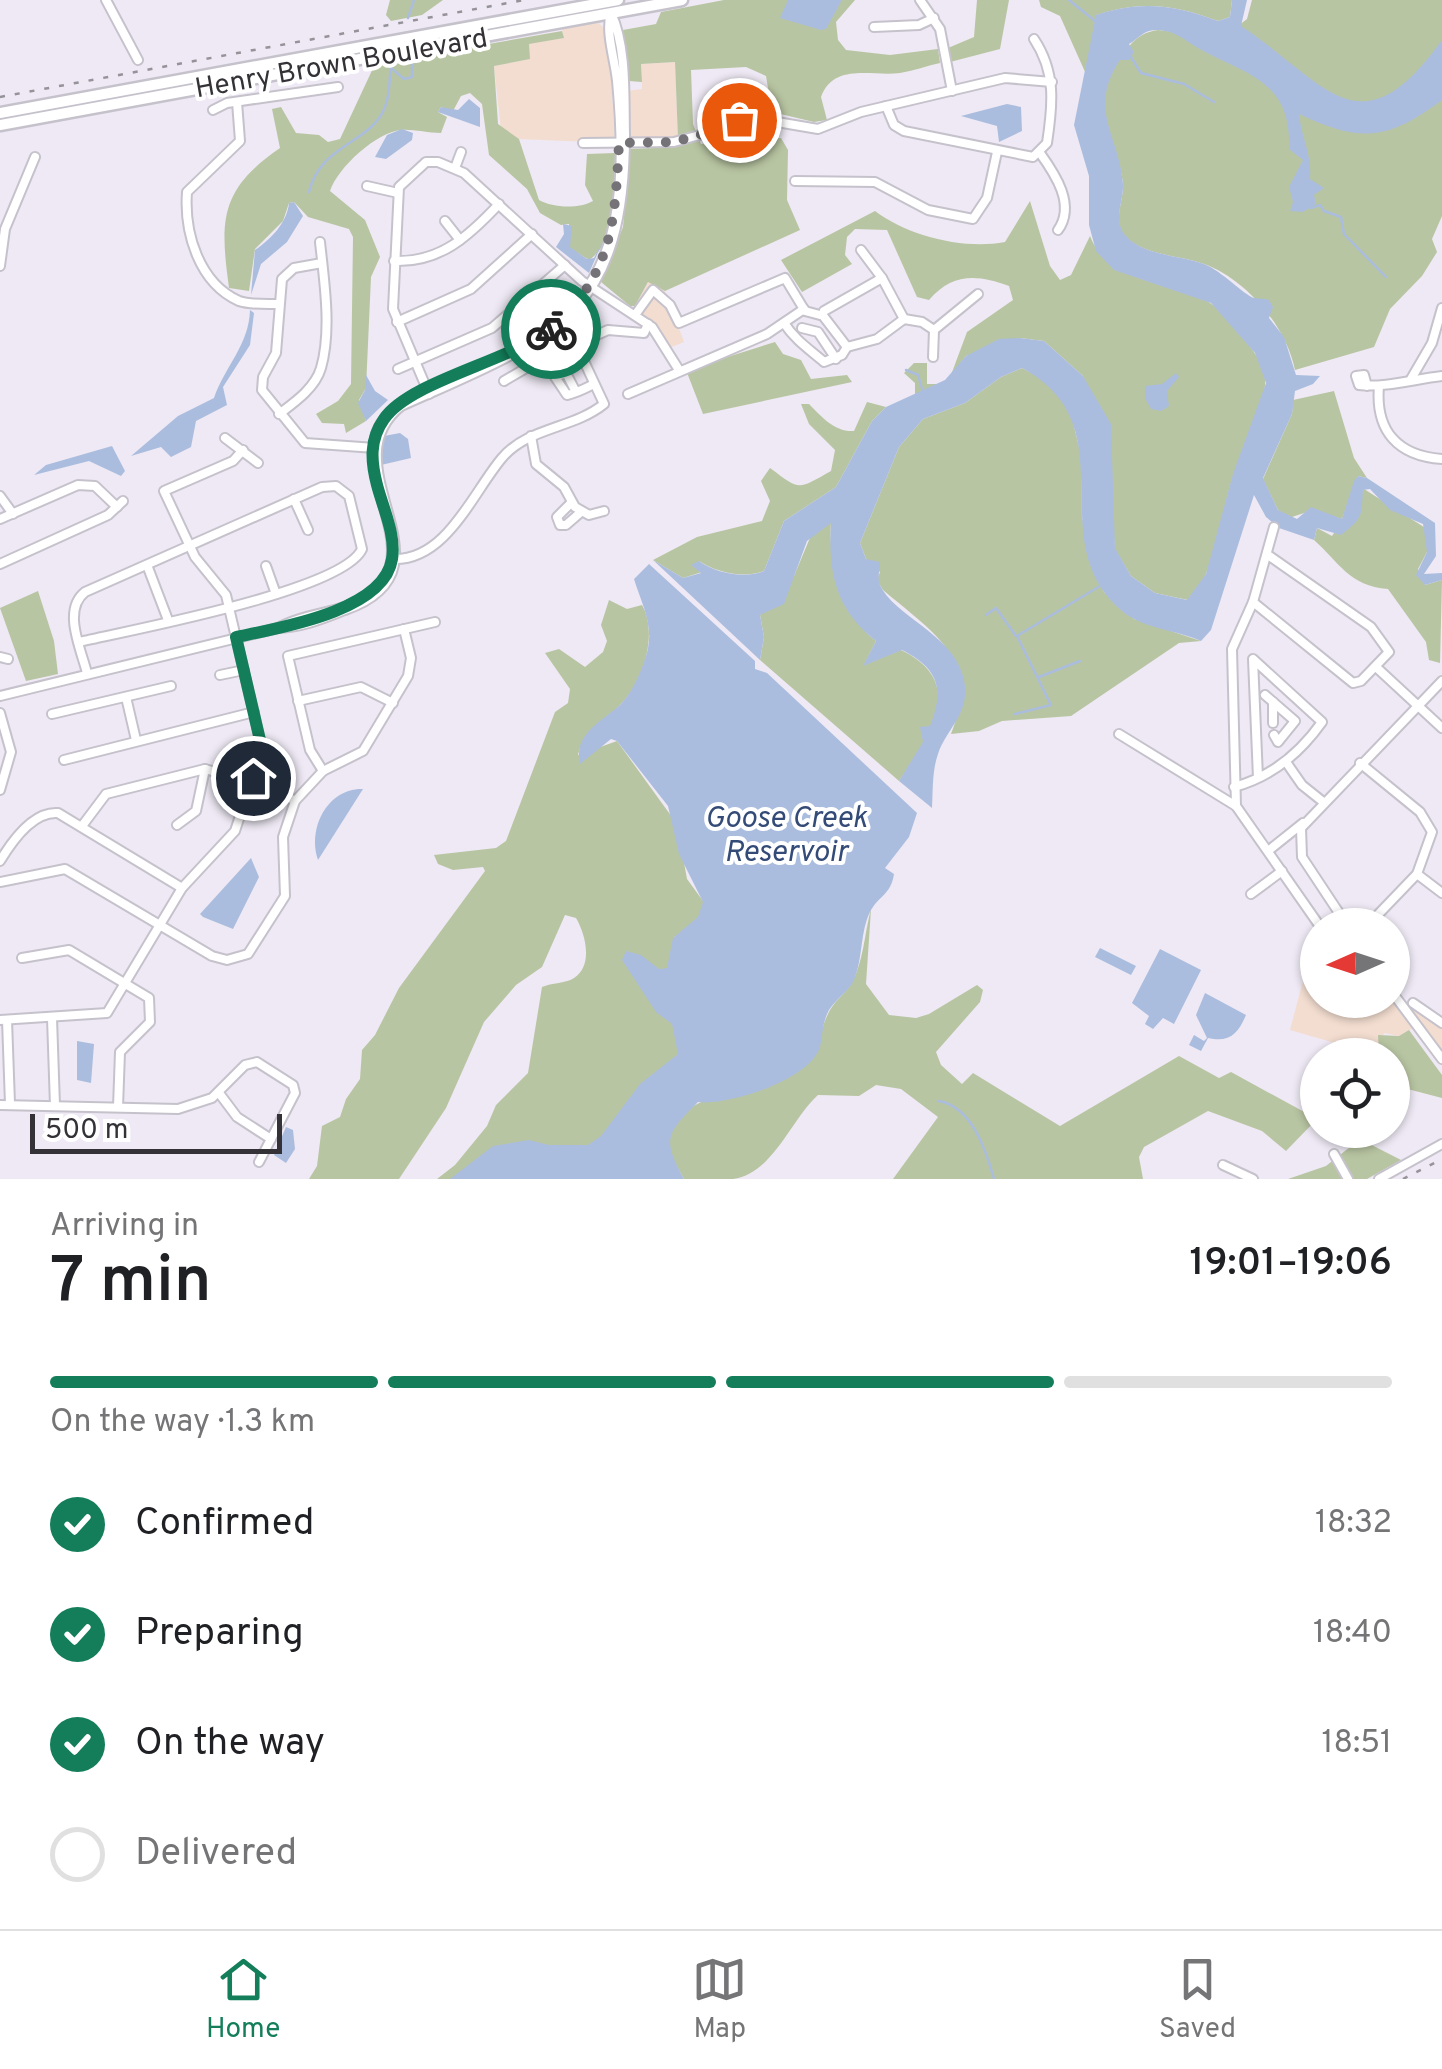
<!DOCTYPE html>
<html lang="en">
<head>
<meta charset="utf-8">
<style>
  body { margin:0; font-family:Overpass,sans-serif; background:#f2f2f2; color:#202124; height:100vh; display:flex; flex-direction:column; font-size:38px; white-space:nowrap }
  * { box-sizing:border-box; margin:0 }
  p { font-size:32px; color:#757577 }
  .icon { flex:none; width:55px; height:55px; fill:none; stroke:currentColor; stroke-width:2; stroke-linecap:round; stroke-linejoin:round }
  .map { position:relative; height:1179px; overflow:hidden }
  .panel { display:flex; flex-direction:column; background:#fff; flex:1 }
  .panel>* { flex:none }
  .needle { width:65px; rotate:267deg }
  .buttons { position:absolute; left:1300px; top:908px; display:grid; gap:20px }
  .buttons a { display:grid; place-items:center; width:110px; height:110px; border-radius:50%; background:#fff; box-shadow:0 2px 8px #0004; font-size:50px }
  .scale { position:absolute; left:30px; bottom:25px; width:252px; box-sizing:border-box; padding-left:10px; border:5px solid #343236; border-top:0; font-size:28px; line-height:35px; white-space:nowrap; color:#343236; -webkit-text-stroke:8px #fff; paint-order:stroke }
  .pin { position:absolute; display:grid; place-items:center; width:85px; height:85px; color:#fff; margin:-42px; border:5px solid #fff; border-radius:50%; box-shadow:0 2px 10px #0007 }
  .courier { position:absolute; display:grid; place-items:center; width:100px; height:100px; margin:-50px; border:8px solid #137e59; border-radius:50%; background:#fff; color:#222; box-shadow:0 2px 12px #0007 }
  .headline em { font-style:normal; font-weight:600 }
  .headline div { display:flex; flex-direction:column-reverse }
  .headline { display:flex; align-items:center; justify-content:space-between; height:170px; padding:0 50px }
  h1 { font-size:65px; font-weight:600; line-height:75px }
  .bar { display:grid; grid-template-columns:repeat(4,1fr); gap:15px 10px; align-content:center; height:120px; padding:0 50px }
  .bar i { height:12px; border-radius:8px; background:#e0e0e0 }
  .bar .current { background:#137e59 }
  .bar p { grid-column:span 4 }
  ol { padding:0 50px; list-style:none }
  li { display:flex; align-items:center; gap:30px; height:110px }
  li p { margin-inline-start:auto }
  li .icon { padding:10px; border-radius:50%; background:#137e59; color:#fff; stroke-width:4 }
  li:last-child { color:#757577 }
  li i { width:55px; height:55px; border:5px solid #e0e0e0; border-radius:50% }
  .tab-bar { display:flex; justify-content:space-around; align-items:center; height:140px; border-top:2px solid #e0e0e0; background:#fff; font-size:28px; color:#757577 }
  .tab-bar a { display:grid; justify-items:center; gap:5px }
  .tab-bar .current { color:#137e59 }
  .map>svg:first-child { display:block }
  .commercial { fill:#f3ddd0 }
  .green { fill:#b8c5a2 }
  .water { fill:#abbdde }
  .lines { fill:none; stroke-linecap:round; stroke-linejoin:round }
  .stream { stroke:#abbdde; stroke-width:2.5 }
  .minor-casing { stroke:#c6c2cc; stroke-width:12 }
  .major-casing { stroke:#c6c2cc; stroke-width:15 }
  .minor { stroke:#fff; stroke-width:8 }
  .major { stroke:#fff; stroke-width:10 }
  .rail { stroke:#959299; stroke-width:2.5; stroke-dasharray:5 10; stroke-linecap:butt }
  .done { stroke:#757278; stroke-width:10; stroke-dasharray:0 18 }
  .route { stroke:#137e59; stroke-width:12 }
  .labels { text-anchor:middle; stroke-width:8; stroke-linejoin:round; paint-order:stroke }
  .street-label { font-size:28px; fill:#343236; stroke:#fff }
  .water-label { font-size:30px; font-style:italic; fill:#344b78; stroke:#fff }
</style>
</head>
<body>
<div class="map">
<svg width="1442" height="1179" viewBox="0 0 1442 1179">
  <rect width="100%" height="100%" fill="#eee9f4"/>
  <g class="commercial">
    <polygon points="599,23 605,29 610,59 615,143 519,139 501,130 494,66 529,59 528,44 563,38 562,28"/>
    <polygon points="675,62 678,139 633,140 629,137 627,91 642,89 641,64"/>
    <polygon points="649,281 665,291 684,342 664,350 656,332 631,313"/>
    <polygon points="1312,947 1317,950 1318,1000 1392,1000 1393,996 1417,1026 1399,1036 1384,1033 1379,1051 1382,1055 1332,1055 1335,1043 1290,1030"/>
    <polygon points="1413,1003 1442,1023 1442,1050 1407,1005"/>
  </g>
  <g class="green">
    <polygon points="390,0 443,0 422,15 391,21 386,15"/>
    <path d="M724,0H855L836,22L838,40L846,50L890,55L938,49L940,63C926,66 913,71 900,73C873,77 834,62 821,97L827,120L814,122L772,112L766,76L746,67L691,70L693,124L701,144L781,138L788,150L787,200L800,230L665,291L648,282L635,306H630L601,282L623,227L630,149L678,147V139L675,62L641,64L642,82L629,81L623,30L656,24L661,12Z"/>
    <polygon points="977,0 1009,0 1000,49 950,62 948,48 974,37"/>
    <path d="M1039,0H1232L1230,17L1218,21C1175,5 1141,0 1097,15L1086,74L1060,16L1041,7Z"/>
    <polygon points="1252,0 1442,0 1442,59 1406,95 1343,113 1238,26 1247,19"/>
    <path d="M1158,30L1174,32L1249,70L1299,113L1442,100V216L1432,239L1437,252L1422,276L1390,309L1374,347L1295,370C1286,326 1246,279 1204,264C1180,255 1144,256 1125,236C1112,221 1124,201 1123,184C1120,149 1089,108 1111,73C1124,53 1133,33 1158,30Z"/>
    <path d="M562,31L564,38L529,44L530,59L494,66L498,124L519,139L539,200C553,208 579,209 593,201L585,185L587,154L615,153C614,186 620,239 589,260L570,248L569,224L561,225L540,213L527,189L489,155L482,104L470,93L461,96L453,111L441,107L438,112L447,117L441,133C428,133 412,129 401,130C377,132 338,167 330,191L365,220L380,257L371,277L366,388L359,400L366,421L346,433L344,424L322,423L316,414L338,401L351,384L353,237L349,229L308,217L294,202L289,203L283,221L255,249L249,291L229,288C220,221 219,190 280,148L272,109L281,107L296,133L319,135L328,142L340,139L375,64Z"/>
    <path d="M1030,201L1050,266L1060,280L1071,275L1090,236C1109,285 1164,278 1205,300C1219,307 1229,320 1238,332C1250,346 1267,365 1265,385C1263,417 1242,449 1232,480C1222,509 1213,584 1188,600L1155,593L1131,576L1115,549L1110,489L1083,376L1044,341L1020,338L966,356L951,375L967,332L1013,300L1009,286C977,274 952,273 929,300L917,297L887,230L855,229L847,237L845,255L852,264L802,292L781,260L875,211C908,236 964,250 1005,242Z"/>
    <polygon points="775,342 783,354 801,360 811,379 847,375 852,382 703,414 686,370"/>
    <polygon points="914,363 927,363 927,384 939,384 915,395 915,383 904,373"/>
    <path d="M1022,368L1047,381L1070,410L1081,455L1082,518L1104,592L1134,619L1201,641L1179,643L1071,716L1002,721L979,731L951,734C981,659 936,635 883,590L877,580L880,572L866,559L860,543L899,447L923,419L965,403L1001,377Z"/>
    <polygon points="1334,391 1354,458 1367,478 1358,476 1342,519 1310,511 1289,518 1278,510 1263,479 1292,414 1293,400"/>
    <path d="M867,402L886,407L872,421L836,487L784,521L764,571C744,579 715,572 699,561L702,572L683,578L653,560L697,537L762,521L770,501L761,481L770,468C801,491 797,490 831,471L835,450L809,424L801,404H809C822,417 834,432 854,431Z"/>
    <path d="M1364,489L1427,529V552L1418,569L1425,585L1442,580L1440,663L1429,660L1426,642L1388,589C1349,586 1339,562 1314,540L1317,528L1332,536Z"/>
    <path d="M831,522C828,563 842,615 876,641L864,665L901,650C968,682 930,735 899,781L760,660L764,637L760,615L794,576L812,533Z"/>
    <polygon points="38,591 54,641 58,674 26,681 0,608"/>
    <path d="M609,600L627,609L642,605C658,633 644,679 623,702C605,722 585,726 578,755L617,741L677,824L687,879L703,901L704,914L694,930L674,937L695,1053L592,1148L466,1179H437L455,1165L487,1126L496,1105L528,1073L542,987C551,983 567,983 574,978C594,965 585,933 576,918L565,915L542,967L516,985L484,1022L446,1108L399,1179H309L317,1166L322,1126L340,1117L346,1099L360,1079L362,1050L375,1035L399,988L485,871L483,867L453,870L438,864L434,855L496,848L506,841L555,712L568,703L570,689L545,653L559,649L585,667L603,652L607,641L601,625Z"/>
    <path d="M871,909L866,984L889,1015L916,1018L929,1014L977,985L983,990L980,1002L936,1052L941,1065L962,1084L973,1073L1060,1126L1179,1056L1219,1078L1231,1072L1317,1119L1286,1151L1262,1131L1208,1111L1144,1147L1139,1157L1143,1179H893L938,1117L901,1089L876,1085L859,1096L818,1095C791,1119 773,1174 733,1179C718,1179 700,1179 684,1179L667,1149C672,1081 767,1098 803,1067C821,1052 818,1034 828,1014C833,1002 845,994 851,984C863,965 865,931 871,909Z"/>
    <polygon points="1409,1030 1442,1075 1442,1098 1400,1087 1393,1070 1392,1055 1379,1051 1378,1035 1399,1036"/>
    <polygon points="1360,1139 1401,1160 1367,1179 1288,1179 1326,1166"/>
  </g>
  <g class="water">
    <polygon points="788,0 842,0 826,29 821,30 780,18"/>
    <path d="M1232,0H1247L1241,26C1326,82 1359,156 1442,40V100C1387,141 1360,143 1299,114C1302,141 1312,153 1310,179L1324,188L1314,195L1316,204L1303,212L1290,211L1293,202L1289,187L1303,160L1289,149C1292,80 1246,75 1198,48C1183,39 1174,30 1155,30C1144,30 1138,39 1129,44L1134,52L1129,60H1120C1087,110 1119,134 1123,184C1124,201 1112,221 1126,236C1144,256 1180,255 1204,264C1222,271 1244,295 1254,298C1259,299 1264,298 1269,300L1273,307L1269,318L1284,337L1296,375L1320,376L1313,384L1295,391L1292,414L1263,478L1278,510L1297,519L1311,507L1342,519L1354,481L1358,476L1367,478L1435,523L1436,556L1424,574L1442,573V580L1425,585L1416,575L1427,552L1423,524L1390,510L1370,489L1363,490C1361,516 1364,517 1341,535L1317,528L1314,540L1279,528L1266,517L1254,495L1211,630L1201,641C1177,630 1143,629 1122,611C1038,540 1131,427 1022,368L1001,377L965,403L923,419L899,447L860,543L866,559L880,562C880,570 877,578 880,585C893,615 952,634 963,676C973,712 947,727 938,754C932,771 933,790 932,808L899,781L923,742L920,727L930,726C945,689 938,668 902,650L863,666L876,641C835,609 828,572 831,523L807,541L784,604L760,615L764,637L760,660L653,560L683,578L701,573L691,565L699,561C715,573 745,579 764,571L784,521L836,487L872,421L886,407L945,380L966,356L999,339L1020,338L1044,341L1083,376L1111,424L1115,548L1131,576L1155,593L1187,600L1206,574L1233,474L1266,383L1255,353L1211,303L1114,270L1096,251L1089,225V176L1074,125L1096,15C1141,0 1175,5 1218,21L1230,17Z"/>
    <polygon points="469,99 480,108 480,127 438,112 441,107 458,110"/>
    <polygon points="1007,104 1021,107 1022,131 999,142 997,126 961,116"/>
    <polygon points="402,129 413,133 412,140 386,159 375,157 387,135"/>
    <path d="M294,202L303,216L287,242L261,264L251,295L255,250C271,239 287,223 289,203Z"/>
    <polygon points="563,224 572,226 570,247 587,259 594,258 604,239 589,273 556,247 564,234"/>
    <path d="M250,310L254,313L250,345L223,387L227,405L196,421L191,447L171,457L161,447L131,456L178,416L214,398C225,366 249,345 250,310Z"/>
    <polygon points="1176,373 1179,377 1167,391 1169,406 1161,411 1151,409 1145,398 1145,386 1162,384"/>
    <polygon points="366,375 375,391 388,400 366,421 358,403 365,390"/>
    <polygon points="400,433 408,439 411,458 381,465 384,436"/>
    <polygon points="112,446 125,471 121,476 89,461 34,475 46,465"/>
    <path d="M649,564L755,661V669L767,673L917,813L909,837L885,868L894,874C891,895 878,896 870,912C860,932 863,959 854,980C849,991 836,999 829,1010C822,1023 823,1034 820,1047C810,1080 728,1106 698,1102C666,1134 662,1139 684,1179H450L493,1146L529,1140L549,1145H588L601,1136L640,1084L678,1054L672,1024L656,1012L622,960L626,951L641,955L659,969L667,968L673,938L698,917L703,902L679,854L668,806L617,741L611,739L580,764C573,733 602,722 621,704C633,692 645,664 648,648C653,623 641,602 634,579Z"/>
    <path d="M363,789L318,860C307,829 327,788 363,789Z"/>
    <polygon points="251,858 259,877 233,929 203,917 200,914"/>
    <polygon points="1100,948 1136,966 1131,975 1095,957"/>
    <polygon points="1160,949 1201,970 1174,1024 1163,1018 1153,1029 1145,1024 1149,1016 1132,1003"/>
    <path d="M1205,993L1246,1015C1238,1034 1229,1043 1208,1038L1201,1051L1189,1045L1194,1035L1204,1041L1207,1038L1196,1015Z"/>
    <polygon points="77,1041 94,1044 91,1083 77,1080"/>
    <polygon points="286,1127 293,1130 295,1149 286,1163 274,1155"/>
  </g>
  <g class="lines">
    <g class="stream">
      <polyline points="1069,0 1095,21"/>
      <polyline points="408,18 414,0"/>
      <polyline points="1131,57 1141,73 1184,84 1214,102"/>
      <path d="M309,192C321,143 371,144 385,107C390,96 389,80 391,68L404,79L412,77V55"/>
      <polyline points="1311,208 1320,205 1324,211 1341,217 1344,234 1386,277"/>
      <polyline points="906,370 918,375 923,392"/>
      <polyline points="986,615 996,608 1016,636"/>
      <polyline points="1039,677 1080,661"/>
      <polyline points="1015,714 1051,705 1017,636 1100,586"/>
      <path d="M939,1101C972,1107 986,1150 994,1179"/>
    </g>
    <defs>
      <g id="minor">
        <polyline points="106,0 138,60"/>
        <polyline points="920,0 940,29 952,91"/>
        <path d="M611,13C627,47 624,97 625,134C625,319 551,339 401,406C325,467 463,569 345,610C324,618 301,628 278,628C306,612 343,614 370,594C428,551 349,477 381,423C395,400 421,392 444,383C511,355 577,327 605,254C625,202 622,135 617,81C615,60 605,32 611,13Z"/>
        <polyline points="874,27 919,25 934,18"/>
        <path d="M237,102L240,141L187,192C184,233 199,283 239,301C250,305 268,304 279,304"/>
        <path d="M886,106L894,125L904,131L1033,157L1047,143C1053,104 1056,72 1034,39"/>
        <polyline points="213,110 227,103 338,87"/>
        <circle cx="736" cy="126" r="7"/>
        <polyline points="743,124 777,122 818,129 861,112 1005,78 1052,82"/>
        <polyline points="583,143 674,142 729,127"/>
        <path d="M1040,153C1055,174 1076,205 1058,230"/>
        <polyline points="455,168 461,152"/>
        <polyline points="795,181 875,182 928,210 973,219 987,198 997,152"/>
        <polyline points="367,186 398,193"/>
        <polyline points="445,221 460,240"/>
        <polyline points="861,250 882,278"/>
        <path d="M394,261C440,263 469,236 499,204"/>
        <polyline points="322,263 294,268 282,279 276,353 263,377 262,390 305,443 375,448"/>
        <polyline points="0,266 5,229 35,157"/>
        <polyline points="824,311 882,278 904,319"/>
        <polyline points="635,315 653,290 670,305 679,323 785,278 805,311 820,315"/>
        <polyline points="824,317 847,347 877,339 904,319"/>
        <polyline points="904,319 922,322 934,330"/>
        <polyline points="397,322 471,289 532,234"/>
        <path d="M784,323C795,340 809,349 824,362L842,355L847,347"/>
        <polyline points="802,328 818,332 836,359"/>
        <polyline points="934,330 978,294"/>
        <polyline points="933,357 934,330"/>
        <polyline points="398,369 492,328 565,265"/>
        <polyline points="1411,379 1432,343 1442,308"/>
        <polyline points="504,381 545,357 558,344 570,347 608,330 644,333 648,324"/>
        <path d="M1367,386L1364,375L1356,376L1359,385C1385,388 1415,379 1442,376"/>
        <path d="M1379,386C1375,431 1398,456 1442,459"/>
        <path d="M576,392L566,373L555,377L567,395C577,393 586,388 594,384"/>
        <polyline points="429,394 393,309 399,187 426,162 438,162 464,173 582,281 652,327 679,370"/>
        <polyline points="628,394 767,334 804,309"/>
        <path d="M279,414C295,402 315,388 321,368C332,330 324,280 320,242"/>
        <polyline points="531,436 536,464 564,487 575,507 589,515 604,511"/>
        <polyline points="225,438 258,463"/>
        <polyline points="0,496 13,514"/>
        <polyline points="294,499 308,530"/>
        <polyline points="571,503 557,517 560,525 566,525 581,512"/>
        <polyline points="0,519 78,485 95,486 117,507"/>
        <path d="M392,559C446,562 473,492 502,458C528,427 573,429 604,404L576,344"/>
        <polyline points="0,564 108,515 123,501"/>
        <polyline points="147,565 168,620"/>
        <polyline points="266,566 276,594"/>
        <polyline points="1253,602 1353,683 1361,681 1389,652 1371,627 1268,555"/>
        <path d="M79,642C130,630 343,591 362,549L349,496L336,486L322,487L85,592C62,610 81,649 87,673"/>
        <polyline points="0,657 8,659"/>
        <polyline points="1376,667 1442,728"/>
        <polyline points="220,675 244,670"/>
        <polyline points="1265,695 1295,721 1278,742 1274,735"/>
        <polyline points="0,696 278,628"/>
        <polyline points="126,697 136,740"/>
        <polyline points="298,701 361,687 393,703"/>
        <polyline points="1273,702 1273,723"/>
        <polyline points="0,713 11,752 0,790"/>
        <polyline points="52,714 171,686"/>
        <polyline points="1119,734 1236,806 1319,925"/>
        <polyline points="64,760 254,712"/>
        <polyline points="1286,762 1302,785 1322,801"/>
        <polyline points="1360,763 1420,812 1432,832 1417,874 1368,925"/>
        <polyline points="323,771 310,750 288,656 435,622"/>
        <path d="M1234,787C1271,777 1300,753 1322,722L1253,659L1258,778"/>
        <polyline points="1236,806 1232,649 1253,602 1274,527"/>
        <polyline points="177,825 196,811 205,769"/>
        <polyline points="82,826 106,794 205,769 271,788 295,801"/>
        <polyline points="1268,851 1303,823"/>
        <path d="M0,861C12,841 33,811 58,813L182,888"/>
        <polyline points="1417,874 1442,893"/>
        <polyline points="0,882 65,869 212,956 227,960 248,954 285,896 283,837 295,801 323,771 363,751 408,676 411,658 404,629"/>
        <polyline points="1251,894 1282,871"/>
        <polyline points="1347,925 1302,857 1301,828 1442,681"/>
        <polyline points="22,958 69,950 149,998 150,1022 120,1052 118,1107"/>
        <polyline points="1392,992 1442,1059"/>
        <polyline points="1413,1003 1442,1023"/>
        <polyline points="52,1018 55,1106"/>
        <polyline points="0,1020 107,1013 182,888 235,831 260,755 260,740 226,595 195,557 164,491 233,461 243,450"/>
        <polyline points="7,1020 10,1104"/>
        <polyline points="219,1093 237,1117 271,1139"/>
        <polyline points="0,1105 178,1109 212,1098 245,1065 257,1062 293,1085 295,1093 259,1162"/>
        <polyline points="1334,1154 1348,1179"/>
        <polyline points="1223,1165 1253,1179"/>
        <polyline points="1379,1179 1442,1144"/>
      </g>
      <g id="major">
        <polyline points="0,113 618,0"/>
        <polyline points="0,125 682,0"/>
      </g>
    </defs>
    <use href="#minor" class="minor-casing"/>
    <use href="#major" class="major-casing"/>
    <use href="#minor" class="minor"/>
    <use href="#major" class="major"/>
    <g class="rail">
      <polyline points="0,97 524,0"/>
      <polyline points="1403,1179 1442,1159"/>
    </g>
  </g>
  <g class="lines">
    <path class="done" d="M551,329C613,274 615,221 619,143L674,142L728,127L731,120H739"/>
    <path class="route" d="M253,778L260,740L236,637C279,628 384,611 392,559C396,535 383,508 377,485C371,462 369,440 384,419C410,381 508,362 551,329"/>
  </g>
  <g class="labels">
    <g class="street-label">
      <text transform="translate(341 62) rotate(-10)" y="10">Henry Brown Boulevard</text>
    </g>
    <g class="water-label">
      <text x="786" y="827">Goose Creek<tspan x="786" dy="34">Reservoir</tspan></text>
    </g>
  </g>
</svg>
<div class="buttons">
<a><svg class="needle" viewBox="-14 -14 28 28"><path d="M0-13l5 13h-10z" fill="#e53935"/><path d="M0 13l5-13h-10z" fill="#757577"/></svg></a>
<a><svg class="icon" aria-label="locate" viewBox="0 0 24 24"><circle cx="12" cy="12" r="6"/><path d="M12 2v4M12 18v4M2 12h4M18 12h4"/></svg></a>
</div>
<div class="scale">500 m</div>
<div class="pin" style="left:739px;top:120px;background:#ea580c"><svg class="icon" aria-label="bag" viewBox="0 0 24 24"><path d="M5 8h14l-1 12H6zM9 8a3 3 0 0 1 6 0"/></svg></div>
<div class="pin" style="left:253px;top:778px;background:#1f2937"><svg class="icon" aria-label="home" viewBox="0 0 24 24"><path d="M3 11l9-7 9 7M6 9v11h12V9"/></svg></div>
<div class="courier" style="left:551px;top:329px"><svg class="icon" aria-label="bike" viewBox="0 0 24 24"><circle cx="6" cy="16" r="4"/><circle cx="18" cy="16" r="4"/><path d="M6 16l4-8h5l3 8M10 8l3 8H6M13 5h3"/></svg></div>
</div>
<section class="panel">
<div class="headline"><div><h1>7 min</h1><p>Arriving in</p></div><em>19:01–19:06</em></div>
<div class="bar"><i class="current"></i><i class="current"></i><i class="current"></i><i></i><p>On the way · 1.3 km</p></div>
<ol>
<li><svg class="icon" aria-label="check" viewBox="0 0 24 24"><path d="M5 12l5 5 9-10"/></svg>Confirmed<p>18:32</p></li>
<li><svg class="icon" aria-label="check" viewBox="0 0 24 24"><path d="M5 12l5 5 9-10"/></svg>Preparing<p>18:40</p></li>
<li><svg class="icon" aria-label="check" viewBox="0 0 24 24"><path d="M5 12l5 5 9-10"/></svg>On the way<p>18:51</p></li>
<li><i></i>Delivered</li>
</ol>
</section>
<nav class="tab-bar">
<a class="current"><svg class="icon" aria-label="home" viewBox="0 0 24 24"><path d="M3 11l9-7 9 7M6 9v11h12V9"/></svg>Home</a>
<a><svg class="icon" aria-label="map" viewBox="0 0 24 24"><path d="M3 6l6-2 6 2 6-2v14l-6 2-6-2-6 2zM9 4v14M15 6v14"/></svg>Map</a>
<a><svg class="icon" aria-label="saved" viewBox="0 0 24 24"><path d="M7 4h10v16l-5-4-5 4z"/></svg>Saved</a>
</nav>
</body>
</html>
